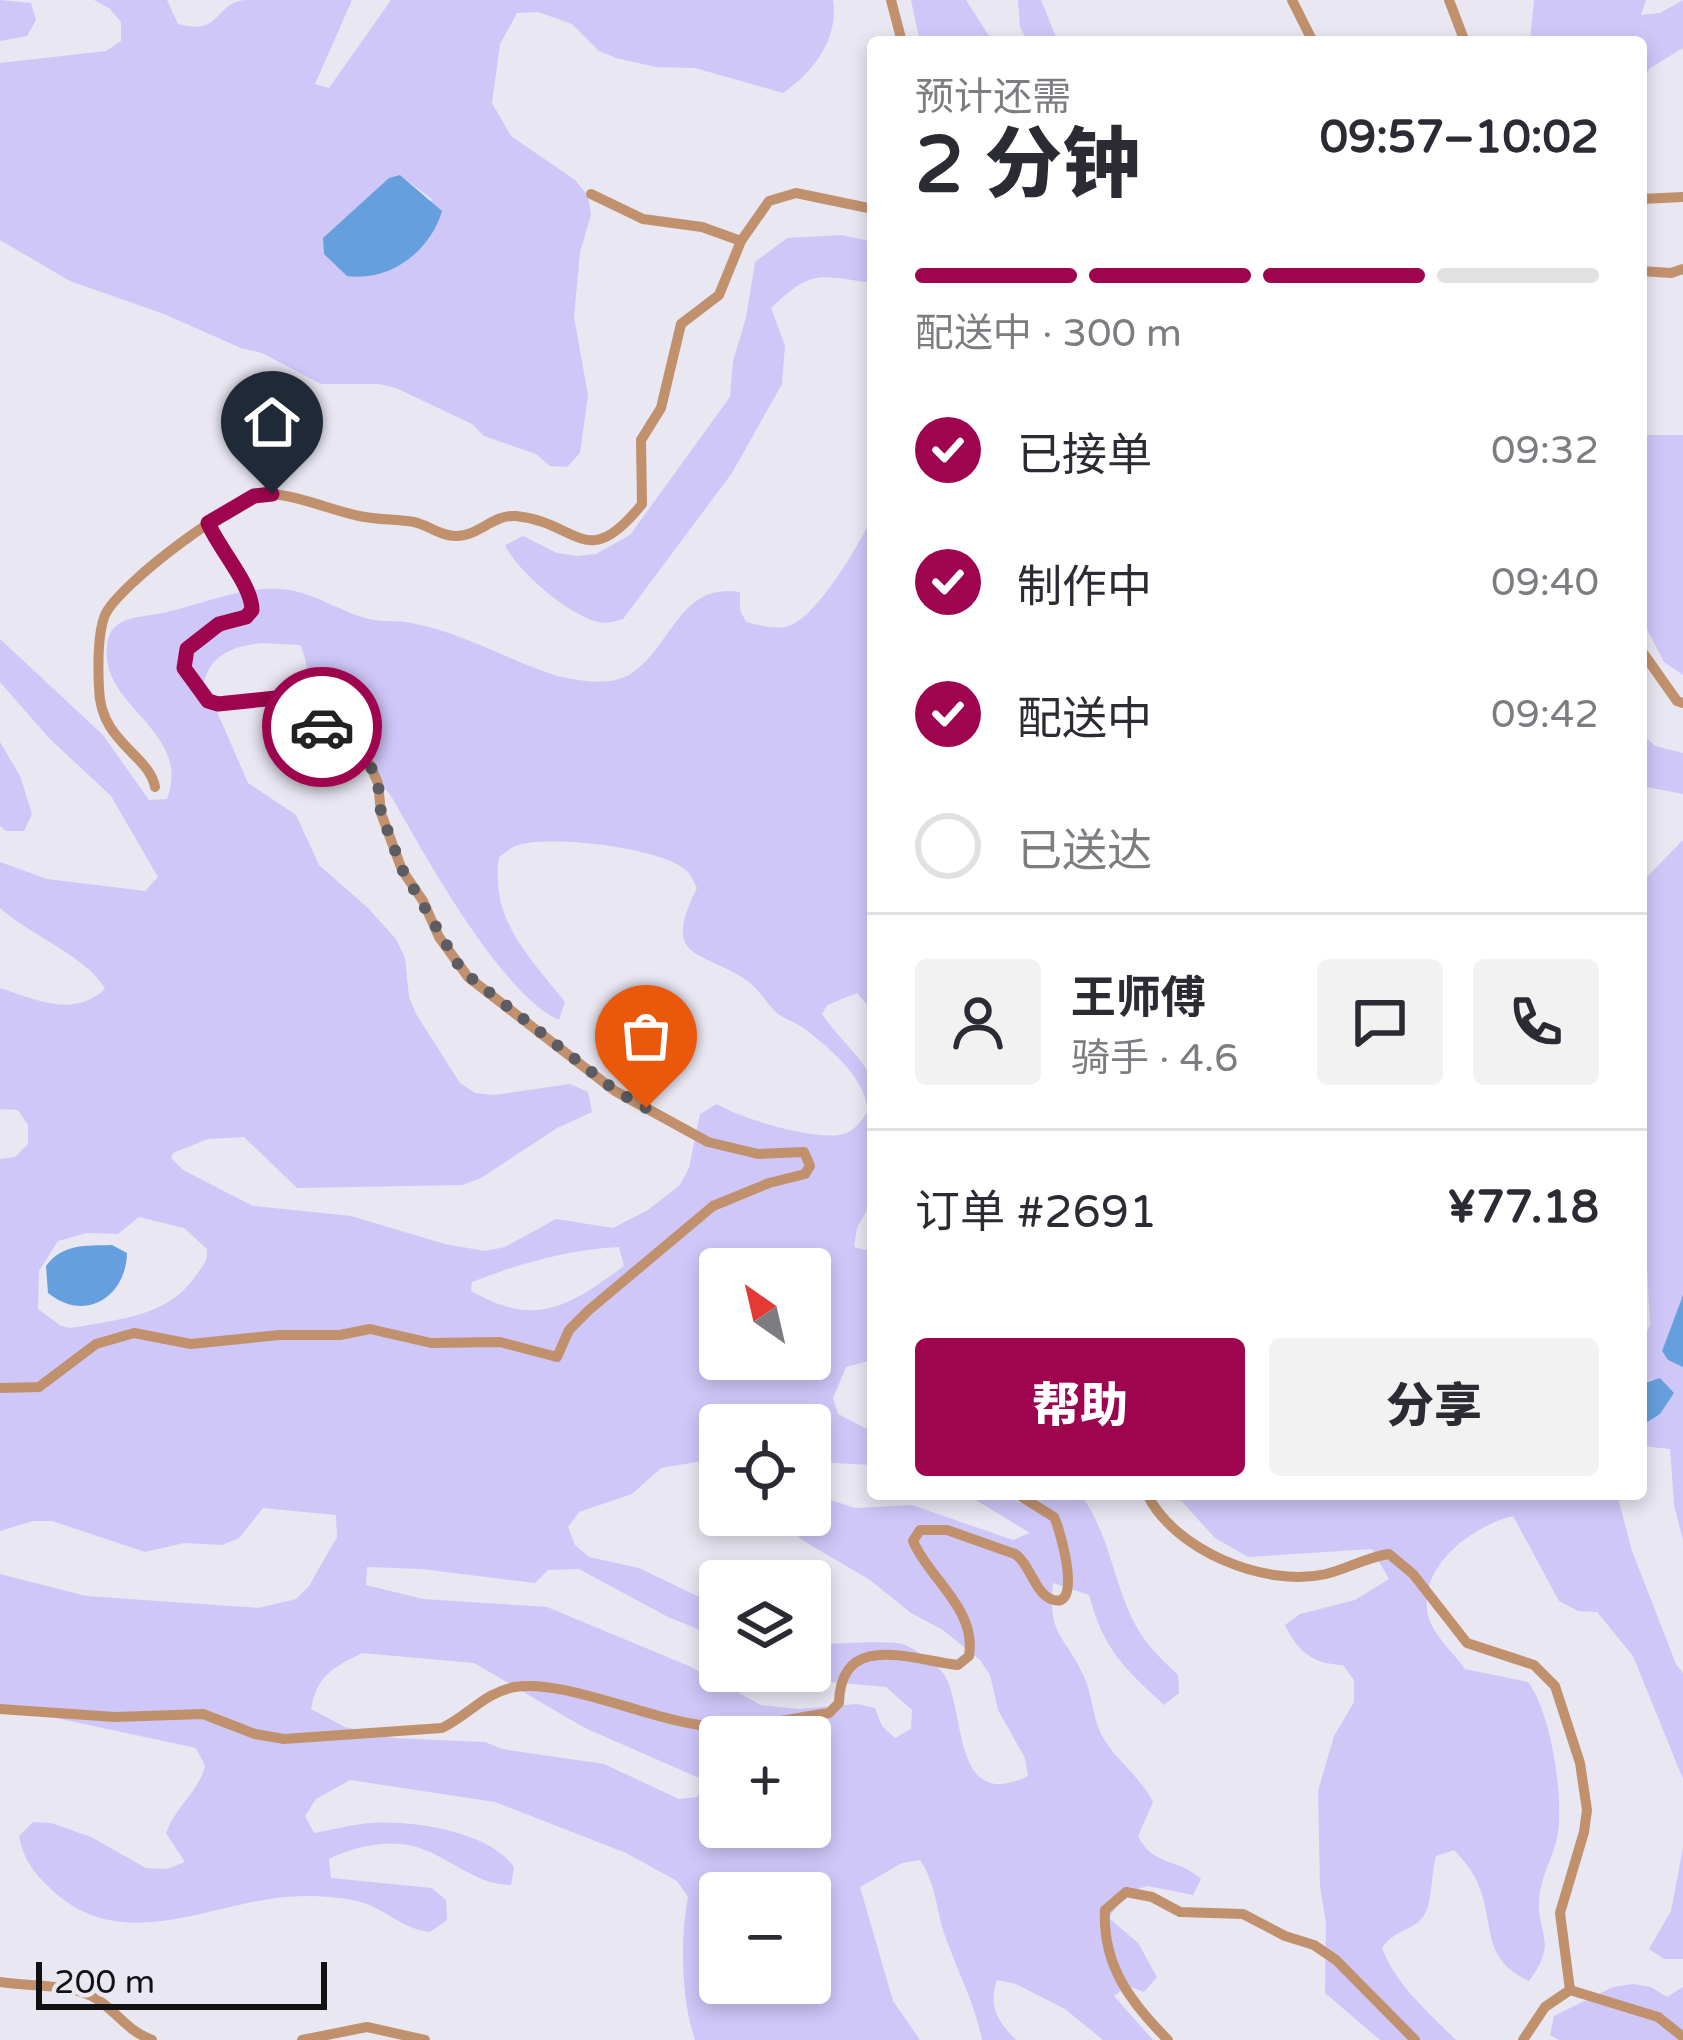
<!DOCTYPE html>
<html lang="zh">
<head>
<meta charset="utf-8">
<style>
  body { margin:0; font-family:"Varela Round","Noto Sans SC",sans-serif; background:#f2f2f3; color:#2b2b33; height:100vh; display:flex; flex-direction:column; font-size:45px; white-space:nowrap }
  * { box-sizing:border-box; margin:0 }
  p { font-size:39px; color:#7c7c81 }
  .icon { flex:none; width:66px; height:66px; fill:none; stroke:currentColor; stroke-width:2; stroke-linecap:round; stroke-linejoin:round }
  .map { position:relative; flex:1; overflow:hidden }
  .drawer { position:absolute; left:867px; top:36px; width:780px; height:1464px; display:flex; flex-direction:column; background:#fff; border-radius:12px; box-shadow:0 6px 18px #0003 }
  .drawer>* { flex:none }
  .needle { width:78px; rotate:326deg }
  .tools { position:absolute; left:699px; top:1248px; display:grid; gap:24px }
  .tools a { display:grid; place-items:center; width:132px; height:132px; border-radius:12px; background:#fff; box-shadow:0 6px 18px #0003; font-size:60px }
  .scale { position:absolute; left:36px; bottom:30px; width:291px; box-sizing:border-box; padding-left:12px; border:6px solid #111114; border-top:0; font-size:33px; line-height:42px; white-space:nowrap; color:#111114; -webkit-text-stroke:9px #e8e7f2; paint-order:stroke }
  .pin { position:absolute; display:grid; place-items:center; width:102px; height:102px; color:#fff; margin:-123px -51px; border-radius:50% 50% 50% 0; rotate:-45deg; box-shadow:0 0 12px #0007 }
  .pin .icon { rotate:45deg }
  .courier { position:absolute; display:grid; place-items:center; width:120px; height:120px; margin:-60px; border:9px solid #9e054e; border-radius:50%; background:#fff; color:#222; box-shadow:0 3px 15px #0007 }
  .headline em { font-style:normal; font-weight:800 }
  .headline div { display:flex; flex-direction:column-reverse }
  .headline { display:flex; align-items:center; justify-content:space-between; height:204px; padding:0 48px }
  h1 { font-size:78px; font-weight:800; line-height:90px }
  .bar { display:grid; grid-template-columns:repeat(4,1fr); gap:18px 12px; align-content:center; height:144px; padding:0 48px }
  .bar i { height:15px; border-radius:9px; background:#e1e1e2 }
  .bar .active { background:#9e054e }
  .bar p { grid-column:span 4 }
  .line { display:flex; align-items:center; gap:30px; padding:0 48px; border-top:3px solid #e1e1e2 }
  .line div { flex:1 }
  .round { display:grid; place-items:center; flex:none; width:126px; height:126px; border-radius:12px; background:#f2f2f3 }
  ol { padding:0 48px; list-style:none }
  li { display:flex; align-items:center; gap:36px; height:132px }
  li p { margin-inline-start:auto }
  li .icon { padding:12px; border-radius:50%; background:#9e054e; color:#fff; stroke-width:4 }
  li:last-child { color:#7c7c81 }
  li i { width:66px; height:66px; border:6px solid #e1e1e2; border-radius:50% }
  .action { display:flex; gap:24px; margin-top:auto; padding:24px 48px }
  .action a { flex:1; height:138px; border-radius:12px; background:#9e054e; color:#fff; font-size:48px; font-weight:800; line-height:138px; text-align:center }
  .action a+a { background:#f2f2f3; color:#2b2b33 }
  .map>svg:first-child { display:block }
  .green { fill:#cfc7f8; fill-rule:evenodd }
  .water { fill:#669fdd }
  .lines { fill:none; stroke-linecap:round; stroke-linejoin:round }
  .minor { stroke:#c1916e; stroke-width:10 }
  .done { stroke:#5c5c62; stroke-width:12; stroke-dasharray:0 21.6 }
  .route { stroke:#9e054e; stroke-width:15 }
</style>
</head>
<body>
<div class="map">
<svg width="1683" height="2040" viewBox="0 0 1683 2040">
  <rect width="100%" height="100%" fill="#e8e7f2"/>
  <g class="green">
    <polygon points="0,0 31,3 36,20 27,36 0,41"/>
    <path d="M94,0H167L178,24C222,36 213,4 245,0C280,0 318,0 352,0L315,84L329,88L391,0H833C839,38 814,72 783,93L695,68L656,67L616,58L599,51L572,24L538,12L517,13L500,44L492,103L511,136L575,180L588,196L591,215L580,252L574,317L588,395L580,453L567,467L550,466L536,454L484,436L472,424L396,388L379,384H321L262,353L241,348L164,314L70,281L0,240V63L106,51L121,41V22L109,8ZM400,175L433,200L323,238L389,179Z"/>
    <polygon points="911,0 966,0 993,42 920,42"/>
    <polygon points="1018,0 1041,0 1058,42 1028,42 1020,27"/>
    <polygon points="1534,0 1646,0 1641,15 1660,13 1683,0 1683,48 1650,68 1641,81 1641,42 1530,42"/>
    <path d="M842,235L873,242V283C819,276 813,268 771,308L785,346L782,384L732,473L623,619C620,620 607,623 604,623C573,620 517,571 505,545L523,536L557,553L577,556L596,554L630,535L730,397L733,361L746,318L755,262L787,238Z"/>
    <polygon points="1641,435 1683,435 1683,675 1664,662 1641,618"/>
    <path d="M873,516V1012L857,993L827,1005L822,1014C838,1038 860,1055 873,1080V1199L857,1228L854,1247L873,1252V1360L846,1367L833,1398L838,1414L873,1432V1465L834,1463L810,1457V1425H720V1458L661,1468L632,1494L579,1512L568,1527L575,1545L589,1557L639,1568L720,1607V1638L668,1617L579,1569L548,1570L535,1583L422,1569L367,1567L366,1585L423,1599L547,1607L689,1666L761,1705L799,1709L857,1704L875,1708L882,1726L895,1738L911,1729L912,1710L886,1687L795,1679L781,1671H810V1644C830,1645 892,1639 905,1645C915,1649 936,1664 943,1673C967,1707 950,1814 1028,1776L1025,1758L998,1710L990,1675L980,1660L943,1630L911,1613L870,1580L802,1540L778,1515H810V1493L855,1508L912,1505L1013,1540L1030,1533L966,1494H1004L1020,1503L1080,1494C1108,1530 1112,1576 1131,1616C1142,1641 1159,1657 1178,1675L1179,1693L1164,1705C1123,1667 1104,1650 1089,1595L1053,1583C1047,1638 1067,1636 1085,1679C1092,1696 1093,1717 1101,1734C1114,1759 1140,1776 1153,1802L1138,1836C1155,1868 1177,1857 1201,1879L1193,1895L1148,1886L1126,1892L1109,1918L1138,1943L1157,1977L1144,1992L1128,1986L1114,1996L1153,2040H1103L1065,2009L1016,1984L997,1980C988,2007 997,2020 1016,2040H982C975,2004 959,1975 947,1941C936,1913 937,1885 920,1860L902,1863L860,1887L893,2001L920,2040H695C681,1998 680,1940 688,1897L677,1881L626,1853L495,1802L350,1780L316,1799L305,1816L314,1833C333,1830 353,1824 372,1823C413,1820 490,1832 514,1867L511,1885C474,1885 448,1855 413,1846C388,1839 351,1847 329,1859L331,1878L432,1888L446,1900L447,1920L430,1932C403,1929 388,1911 364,1903C348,1898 324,1896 308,1896C221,1894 128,1961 52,1890C34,1873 24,1861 19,1836L33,1822L51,1823L91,1837L146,1868L167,1869L185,1862L166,1833C175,1807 198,1793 205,1766L196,1748L0,1706V1574L86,1596L258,1608L296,1599L309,1586L337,1537L336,1515L263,1508L239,1538L222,1545L184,1543L145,1552L52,1521H33L0,1531V1159L15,1157L28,1144V1125L18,1110L0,1109V988C37,1000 73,1018 105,989C89,958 30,935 0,908V862L47,879L145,891L158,877L111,796L49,738L0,682V639L103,735L149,800L167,799C193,730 100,708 107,646C110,615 139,618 163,613C201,605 239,587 279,589C313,590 341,614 374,620C386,622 399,620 411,623C461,632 508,660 557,676C580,681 611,687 632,673C672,646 680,582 740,592V610L746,622C758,625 772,629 785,627C816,621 859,544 873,516ZM261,643L300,645C307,659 306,666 309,680C312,693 322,711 329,722C347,750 377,772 394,801C425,856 502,995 559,1020L565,1002C528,955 490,920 499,857C505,853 509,849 515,846C545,834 665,847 688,872C690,874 696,886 697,888C660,962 702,949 746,980C759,988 766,1004 778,1014C785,1019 794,1022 802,1027C829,1047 865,1077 868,1111C861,1122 853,1133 839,1135C810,1139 742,1119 717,1104L700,1114L689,1168L680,1185L648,1210L613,1228L556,1219L505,1247L485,1251L445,1244L351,1216L253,1206L183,1170L171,1158L173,1153L208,1139L244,1137L297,1188L462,1185L481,1178L557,1128L592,1112L588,1092L570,1084L494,1095L475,1093L460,1083L416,1014L409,997L405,958L396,939L368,908L319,865L296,815L248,783L204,682C212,653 233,647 261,643ZM139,1217L184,1228L207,1249C208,1261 204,1264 197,1274C168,1318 118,1319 71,1328L61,1326L38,1309L39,1271L58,1241L87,1233L118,1234ZM619,1247L624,1266C568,1307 536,1328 471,1291L472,1282C521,1263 566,1250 619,1247ZM720,1269H810V1359H720ZM362,1653L474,1663L585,1728L706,1781L697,1797L679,1799L604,1764L502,1749L485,1742L393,1738L345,1727L311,1709C317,1675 333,1668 362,1653ZM720,1737H810V1827H720ZM720,1893H810V1983H720Z"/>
    <polygon points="1641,733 1655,746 1683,753 1683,794 1641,786"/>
    <polygon points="0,742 20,776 32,814 24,831 6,831 0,826"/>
    <polygon points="1683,840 1683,1295 1662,1351 1668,1360 1683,1367 1683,1540 1674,1505 1670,1449 1641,1446 1641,1426 1647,1424 1653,1379 1641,1384 1641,1342 1650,1325 1647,1267 1641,1249 1641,883"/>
    <path d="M1175,1494H1617L1632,1551L1676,1664L1683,1673V1779L1633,1656L1597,1612L1578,1611L1559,1601L1513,1516C1472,1526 1417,1567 1428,1615C1432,1634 1454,1653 1465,1669L1528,1682C1551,1712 1565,1800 1557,1838C1553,1856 1543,1873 1540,1892C1533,1933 1561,1938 1529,1981C1479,1958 1496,1922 1477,1882C1472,1869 1463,1860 1454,1850L1436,1856C1431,1873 1433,1903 1423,1917C1411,1932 1395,1929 1382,1948C1396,1985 1428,2012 1456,2040H1380L1325,1993L1326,1923L1320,1886L1318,1791L1334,1736L1354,1702V1680L1343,1665C1313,1664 1298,1652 1285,1625L1300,1614L1355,1600L1389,1579L1372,1549L1248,1557L1215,1538Z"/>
    <polygon points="1683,1848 1683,1959 1664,1959 1649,1949 1671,1911"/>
    <polygon points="1633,1984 1651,1987 1667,1997 1683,1987 1683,2040 1559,2040 1550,2035 1554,2016 1613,1987"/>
  </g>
  <g class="water">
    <path d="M400,175L442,211C430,252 389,282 347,276L324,254L323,238L389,178Z"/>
    <path d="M112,1245L127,1253C126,1297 85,1323 48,1293L46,1266C63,1243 86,1246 112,1245Z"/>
    <polygon points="1683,1295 1683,1367 1668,1360 1662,1351"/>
    <polygon points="1660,1378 1674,1393 1660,1414 1641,1426 1641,1384"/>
  </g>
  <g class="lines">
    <g class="minor">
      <polyline points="891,0 902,42"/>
      <polyline points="1292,0 1313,42"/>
      <polyline points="1449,0 1465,42"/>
      <polyline points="591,194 643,219 702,227 741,241"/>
      <polyline points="1641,199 1683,197"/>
      <polyline points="1641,271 1671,273 1683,269"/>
      <polyline points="1641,650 1677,701 1683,703"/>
      <path d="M155,787C149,754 100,743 99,688C98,667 97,635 105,615C118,585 239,493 271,494C300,496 331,510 359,516C378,520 396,519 414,522C428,525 442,537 457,536C478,536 494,514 516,516C578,522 586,574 642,504L641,440L661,408L681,324L719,295L741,241L769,201L796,193L873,209"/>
      <path d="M0,1388L39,1387L96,1344L134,1333L191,1344L279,1335H340L370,1329L431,1343L500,1342L557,1357L569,1330L589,1310L713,1206L769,1183L805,1174L810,1166L804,1152L758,1154L708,1142L615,1091L468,977L439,937L423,901L402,870L381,813L378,783L370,765L286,697L218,704C204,700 199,689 191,677C162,636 234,628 252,610C252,585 219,549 208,523"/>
      <path d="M1147,1494C1174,1550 1265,1588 1326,1574C1347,1569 1367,1557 1389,1554L1413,1574L1467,1643L1534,1665L1555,1686L1580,1763L1587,1810L1584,1832L1560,1913L1570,1990"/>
      <path d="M0,1709L115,1717L203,1714L255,1734L284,1739L442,1728C468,1716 485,1692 515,1687C566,1679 652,1721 708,1726C747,1730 790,1718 829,1713L839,1703C841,1630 912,1660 958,1665L969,1656C977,1609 929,1579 913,1541L920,1530H947L1015,1554C1030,1564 1035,1593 1051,1599C1084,1613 1060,1529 1054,1517L1017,1494"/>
      <path d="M0,1982C29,1987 73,1983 97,1999C119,2014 125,2029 152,2040"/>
      <polyline points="302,2040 367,2027 425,2040"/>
      <path d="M1168,2040C1131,2003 1102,1965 1105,1910L1126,1892L1152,1897L1180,1912L1243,1914L1285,1936L1314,1945L1336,1960L1415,2040"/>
      <polyline points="1523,2040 1545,2007 1570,1990 1658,2017 1683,2037"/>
    </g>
  </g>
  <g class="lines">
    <polyline class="done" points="322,727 370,765 378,783 381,813 402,869 462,971 616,1091 646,1108"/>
    <path class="route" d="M272,494L254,496L208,523C219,549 252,585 252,610L246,617L219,624L187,649L184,668L208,701L218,704L286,697L322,727"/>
  </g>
</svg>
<div class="tools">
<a><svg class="needle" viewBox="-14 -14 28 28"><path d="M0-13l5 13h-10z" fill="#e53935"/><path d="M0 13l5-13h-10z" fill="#7c7c81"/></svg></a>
<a><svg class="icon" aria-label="locate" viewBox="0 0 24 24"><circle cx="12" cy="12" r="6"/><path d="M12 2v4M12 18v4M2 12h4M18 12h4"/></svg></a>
<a><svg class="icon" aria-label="layers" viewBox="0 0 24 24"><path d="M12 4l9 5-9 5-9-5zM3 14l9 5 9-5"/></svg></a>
<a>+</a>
<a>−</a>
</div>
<div class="scale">200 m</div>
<div class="pin" style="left:646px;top:1108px;background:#ea580c"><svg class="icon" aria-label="bag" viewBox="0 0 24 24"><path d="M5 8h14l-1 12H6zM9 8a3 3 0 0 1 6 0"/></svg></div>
<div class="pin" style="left:272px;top:494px;background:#1f2937"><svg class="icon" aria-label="home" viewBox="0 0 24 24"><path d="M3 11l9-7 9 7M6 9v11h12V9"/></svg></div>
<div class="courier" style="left:322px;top:727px"><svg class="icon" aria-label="car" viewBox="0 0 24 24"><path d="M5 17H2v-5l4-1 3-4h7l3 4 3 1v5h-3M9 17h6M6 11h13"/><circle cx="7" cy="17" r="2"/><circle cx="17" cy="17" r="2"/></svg></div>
<section class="drawer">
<div class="headline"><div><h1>2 分钟</h1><p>预计还需</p></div><em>09:57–10:02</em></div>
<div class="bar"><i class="active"></i><i class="active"></i><i class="active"></i><i></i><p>配送中 · 300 m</p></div>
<ol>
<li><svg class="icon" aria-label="check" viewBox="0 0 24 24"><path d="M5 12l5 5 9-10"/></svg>已接单<p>09:32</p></li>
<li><svg class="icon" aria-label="check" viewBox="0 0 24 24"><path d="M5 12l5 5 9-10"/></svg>制作中<p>09:40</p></li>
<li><svg class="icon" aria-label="check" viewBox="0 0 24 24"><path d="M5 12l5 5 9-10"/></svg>配送中<p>09:42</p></li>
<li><i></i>已送达</li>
</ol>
<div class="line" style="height:216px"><a class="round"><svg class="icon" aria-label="person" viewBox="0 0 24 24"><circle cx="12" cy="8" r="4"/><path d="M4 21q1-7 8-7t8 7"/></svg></a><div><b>王师傅</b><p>骑手 · 4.6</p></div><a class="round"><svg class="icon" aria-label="chat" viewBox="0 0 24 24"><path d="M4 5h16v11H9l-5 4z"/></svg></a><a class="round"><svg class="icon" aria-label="phone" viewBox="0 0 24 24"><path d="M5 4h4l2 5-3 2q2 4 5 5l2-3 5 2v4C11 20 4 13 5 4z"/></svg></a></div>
<div class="line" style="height:156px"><div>订单 #2691</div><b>¥77.18</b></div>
<div class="action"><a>帮助</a><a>分享</a></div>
</section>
</div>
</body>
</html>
